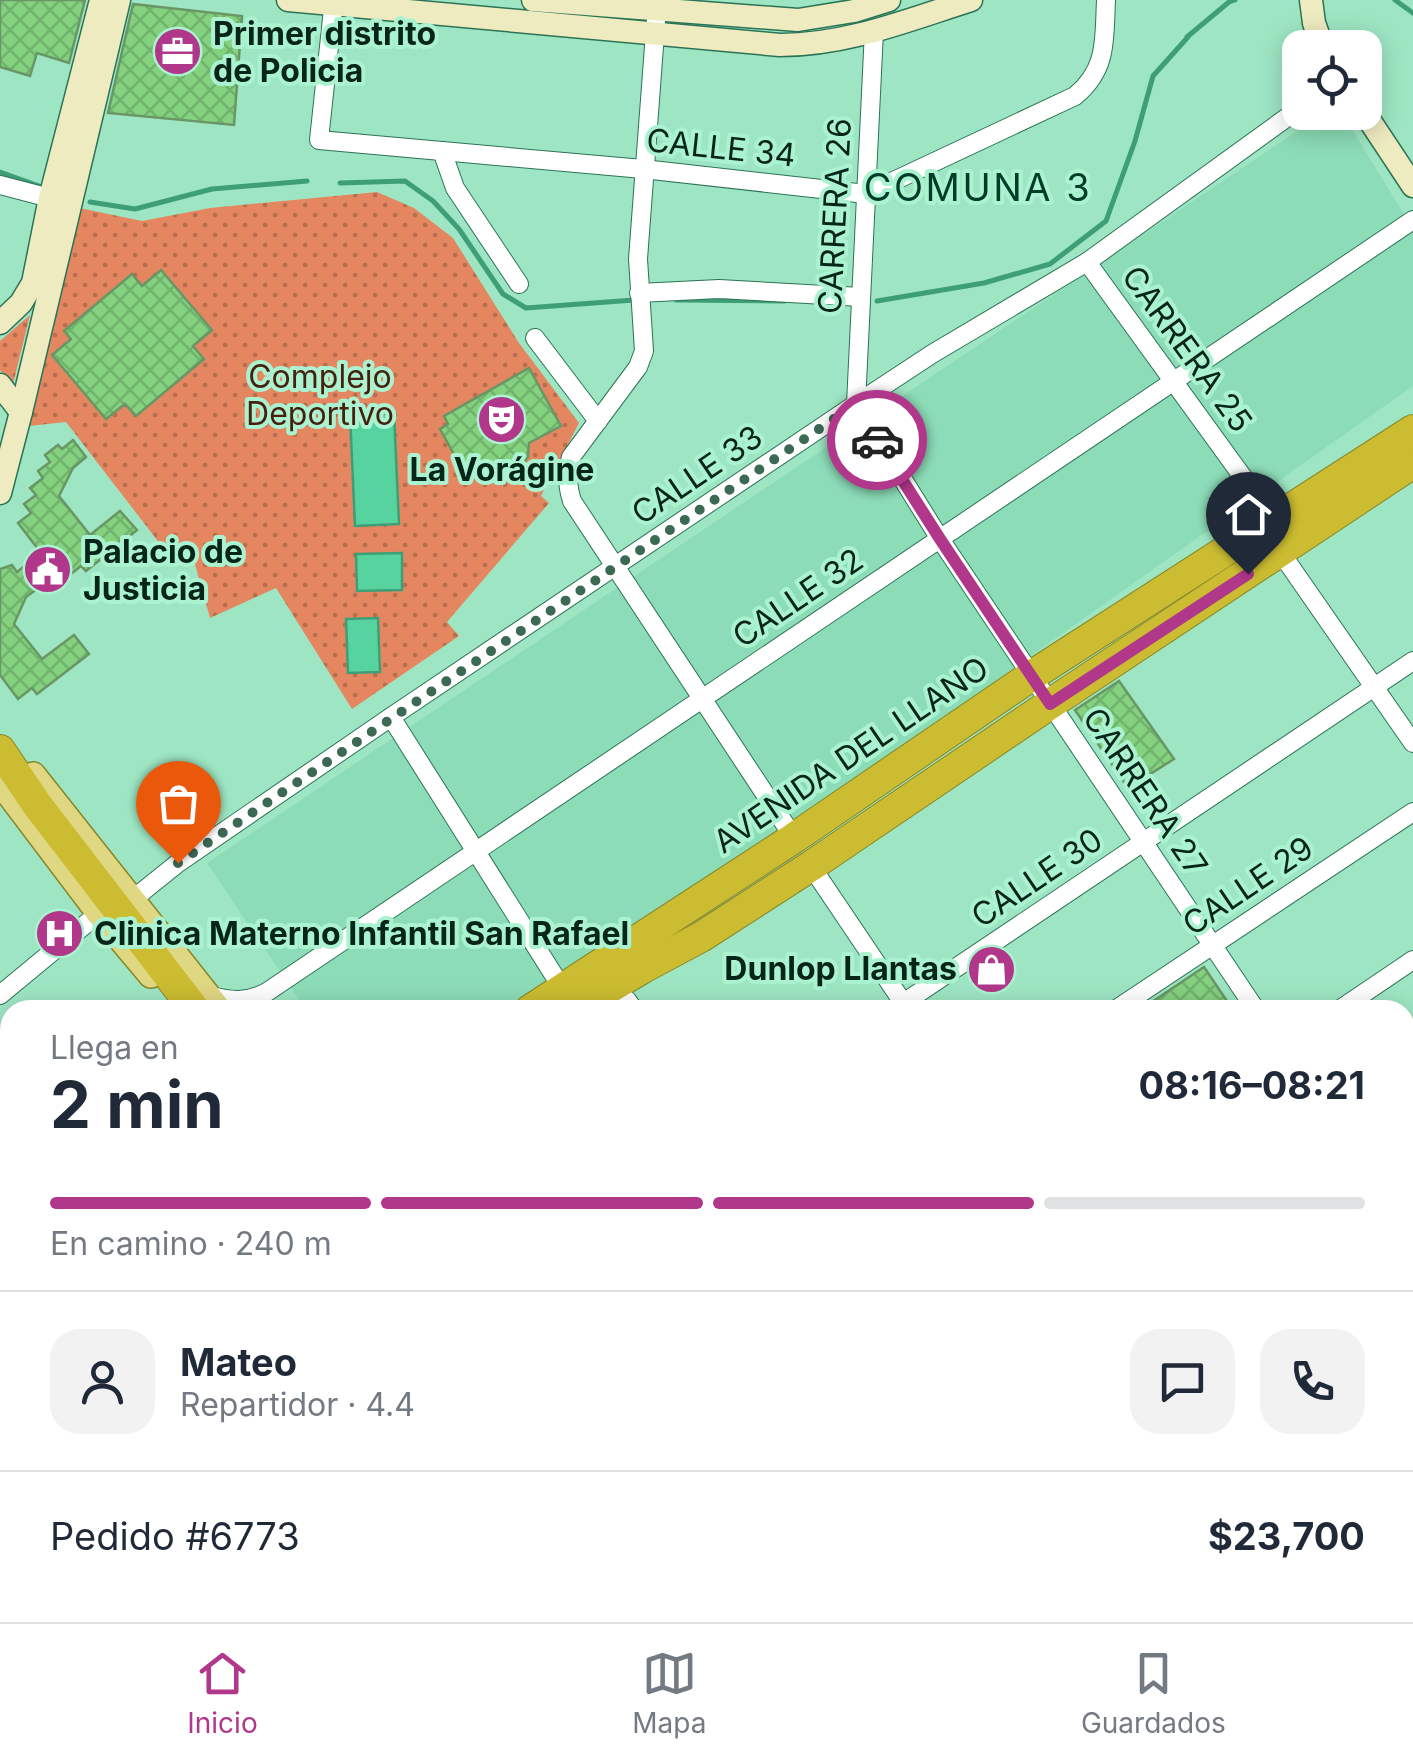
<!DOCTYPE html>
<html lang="es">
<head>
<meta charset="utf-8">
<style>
  body { margin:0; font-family:Inter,sans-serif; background:#f2f2f3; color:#1f2937; height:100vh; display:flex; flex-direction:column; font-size:38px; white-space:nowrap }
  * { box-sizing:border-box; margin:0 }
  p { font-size:32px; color:#747a83 }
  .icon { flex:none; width:55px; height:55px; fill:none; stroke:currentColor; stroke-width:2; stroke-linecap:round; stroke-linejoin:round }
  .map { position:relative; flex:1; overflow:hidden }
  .details { position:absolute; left:0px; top:1000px; width:1415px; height:622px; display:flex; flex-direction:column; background:#fff; border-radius:30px 30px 0 0; box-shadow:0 5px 25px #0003 }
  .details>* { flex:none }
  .buttons { position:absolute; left:1282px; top:30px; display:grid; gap:20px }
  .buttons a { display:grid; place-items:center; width:100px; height:100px; border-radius:20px; background:#fff; box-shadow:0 5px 25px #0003; font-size:50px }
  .pin { position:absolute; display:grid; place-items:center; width:85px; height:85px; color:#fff; margin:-102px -42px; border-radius:50% 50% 50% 0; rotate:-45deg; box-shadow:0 0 10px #0007 }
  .pin .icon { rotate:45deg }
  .courier { position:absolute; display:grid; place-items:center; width:100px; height:100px; margin:-50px; border:8px solid #b1378a; border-radius:50%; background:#fff; color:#222; box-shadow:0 2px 12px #0007 }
  .overview em { font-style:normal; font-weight:700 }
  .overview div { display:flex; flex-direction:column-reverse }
  .overview { display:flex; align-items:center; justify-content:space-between; height:170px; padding:0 50px }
  h1 { font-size:65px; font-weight:700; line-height:75px }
  .bar { display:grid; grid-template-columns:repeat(4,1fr); gap:15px 10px; align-content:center; height:120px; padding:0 50px }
  .bar i { height:12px; border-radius:8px; background:#e0e1e3 }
  .bar .on { background:#b1378a }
  .bar p { grid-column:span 4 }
  .line { display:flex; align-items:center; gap:25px; padding:0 50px; border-top:2px solid #e0e1e3 }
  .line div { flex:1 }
  .round { display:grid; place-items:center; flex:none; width:105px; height:105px; border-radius:30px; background:#f2f2f3 }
  .dock { display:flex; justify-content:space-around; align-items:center; height:140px; border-top:2px solid #e0e1e3; background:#fff; font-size:28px; color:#747a83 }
  .dock a { display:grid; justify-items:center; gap:5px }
  .dock .on { color:#b1378a }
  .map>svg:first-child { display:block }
  .built { fill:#8cddb7 }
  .park { fill:url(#park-dots) }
  .water { fill:#56d39f; stroke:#3e9f77; stroke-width:2.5 }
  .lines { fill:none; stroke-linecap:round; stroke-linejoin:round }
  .stream { stroke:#3e9f77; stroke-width:5 }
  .building { fill:url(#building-cross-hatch); stroke:#699665; stroke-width:2.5 }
  .street-casing { stroke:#2b7355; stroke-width:20 }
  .secondary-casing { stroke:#2b7355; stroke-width:25 }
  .primary-casing { stroke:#868729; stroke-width:28 }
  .highway-casing { stroke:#868729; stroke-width:32 }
  .street { stroke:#fff; stroke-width:18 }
  .secondary { stroke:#efebc1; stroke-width:22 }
  .primary { stroke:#e0d783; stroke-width:25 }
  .highway { stroke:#cbbc31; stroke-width:30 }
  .done { stroke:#3c6954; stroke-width:10; stroke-dasharray:0 18 }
  .route { stroke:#b1378a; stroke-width:12 }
  .labels { text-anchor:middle; stroke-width:8; stroke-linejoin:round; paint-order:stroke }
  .poi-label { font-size:32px; font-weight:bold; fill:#072519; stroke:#abf3d0; text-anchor:start }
  .street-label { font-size:32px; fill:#072519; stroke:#abf3d0 }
  .park-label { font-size:32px; fill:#461f0e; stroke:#abf3d0 }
  .quarter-label { font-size:38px; letter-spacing:2.5px; fill:#003c27; stroke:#abf3d0 }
</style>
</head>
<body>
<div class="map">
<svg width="1413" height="1622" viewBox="0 0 1413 1622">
  <defs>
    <pattern id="park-dots" width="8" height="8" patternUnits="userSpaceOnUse" patternTransform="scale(2.5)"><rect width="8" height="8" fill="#e48761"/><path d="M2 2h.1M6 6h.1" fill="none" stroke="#b76e4f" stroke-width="1.8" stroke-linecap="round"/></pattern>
    <pattern id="building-cross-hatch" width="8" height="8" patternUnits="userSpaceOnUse" patternTransform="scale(2.5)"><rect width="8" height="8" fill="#84d17f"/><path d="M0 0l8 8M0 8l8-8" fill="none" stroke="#70b36d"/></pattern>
  </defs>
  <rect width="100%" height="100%" fill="#9ee6c3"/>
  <polygon class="built" points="1324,113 1342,113 1413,229 1413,386 529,1010 306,1010 207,863"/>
  <g class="park">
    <polygon points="377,192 414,208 453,238 519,343 579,423 541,496 549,503 447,622 459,636 352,709 276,588 210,618 189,543 164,549 66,422 29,426 75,207 142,221 210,208"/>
    <polygon points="30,315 13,384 0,370 0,341"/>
  </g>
  <g class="water">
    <polygon points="394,413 399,524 355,526 350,415"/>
    <polygon points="402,553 402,590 357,591 356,554"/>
    <polygon points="378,618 380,672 348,673 346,619"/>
  </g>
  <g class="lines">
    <g class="stream">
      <polyline points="1395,0 1413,13"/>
      <polyline points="1187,37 1229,2 1235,0"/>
      <polyline points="0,172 42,187"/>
      <polyline points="340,183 405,181 433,201 459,229 503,294 526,308 634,300"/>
      <polyline points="90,202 135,209 212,189 307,181"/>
      <polyline points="676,300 785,301"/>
      <polyline points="877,301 984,283 1050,264 1106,221 1135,141 1153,76 1188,37"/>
      <polyline points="0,1498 10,1495"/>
      <polyline points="1283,1612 1297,1622"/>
    </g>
  </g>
  <g class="building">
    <polygon points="0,0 85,0 69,63 37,53 30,76 0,67"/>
    <polygon points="133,4 242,16 234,125 108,113"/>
    <polygon points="161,270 212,330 193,346 204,359 136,416 125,404 106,419 52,355 71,339 64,331 132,274 142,286"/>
    <polygon points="529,368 561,426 529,443 528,457 516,472 503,475 485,468 467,478 440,429 448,424 444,416"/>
    <polygon points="73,440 86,457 73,468 59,496 90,535 120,511 137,530 86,571 81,566 67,577 62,571 26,597 14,624 42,659 74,635 89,654 37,694 32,688 18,699 0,675 0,569 12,565 17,572 41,553 18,523 31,513 24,504 36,495 30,488 43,478 38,471 50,462 45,455 58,445 62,449"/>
    <polygon points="1119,681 1174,759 1128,788 1075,710"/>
    <polygon points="1204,967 1233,1010 1140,1010"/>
  </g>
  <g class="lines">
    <defs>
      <g id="street">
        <path d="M334,0L319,140L643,169L866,194L1075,96C1108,69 1104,39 1106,0"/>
        <path d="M656,20L638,259L644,351L638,367L571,457C567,473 567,485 572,501L794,838"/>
        <polyline points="874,31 856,404 940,539 1256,1010"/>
        <polyline points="442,151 455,188 519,284"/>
        <polyline points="0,185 50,198"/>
        <polyline points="1087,262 1274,520"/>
        <polyline points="639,293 719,289 861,297"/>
        <polyline points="535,338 598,421"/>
        <polyline points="1281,553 1413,743"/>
        <polyline points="391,717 562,988"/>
        <polyline points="811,866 908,1010"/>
        <polyline points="132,900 178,863 391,717 856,404 932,354 1087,262 1300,108"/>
        <polyline points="0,995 99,913"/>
        <path d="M208,995C229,1001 247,1003 267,992L1413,220"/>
        <polyline points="627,1000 634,1010"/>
        <polyline points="893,1010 1413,661"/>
        <polyline points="1115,1010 1413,812"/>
        <polyline points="1339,1010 1413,960"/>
        <polyline points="0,1079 10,1093"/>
        <polyline points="1405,1118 1413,1112"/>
        <polyline points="0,1201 10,1193"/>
        <polyline points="1405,1232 1413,1244"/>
        <polyline points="1405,1266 1413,1261"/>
        <polyline points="0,1372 10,1365"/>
        <polyline points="0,1385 10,1390"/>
        <polyline points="1405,1470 1413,1483"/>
        <polyline points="0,1569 10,1563"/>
        <polyline points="1325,1612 1334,1622"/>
        <polyline points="977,1622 980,1612"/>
      </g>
      <g id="secondary">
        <path d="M288,0L780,45C847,45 908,20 971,0"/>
        <polyline points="533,0 798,20 854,11 889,0"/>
        <polyline points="1311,0 1314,23 1323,48"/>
        <polyline points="1364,112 1413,186"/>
        <polyline points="0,323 21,303 33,283 50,198 101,0"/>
        <polyline points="0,385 21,412"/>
        <polyline points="0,493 21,412 119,0"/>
        <polyline points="647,1622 650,1612"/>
      </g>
      <g id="primary">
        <polyline points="33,775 219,1010"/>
        <polyline points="0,782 99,913 151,975"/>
        <polyline points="669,1612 677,1622"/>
        <polyline points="692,1612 699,1622"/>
      </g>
      <g id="highway">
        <polyline points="0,750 38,806 195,1010"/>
        <polyline points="530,1010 794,838 1031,676 1413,430"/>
        <polyline points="573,1010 643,968 701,937 811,866 1050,704 1413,463"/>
        <polyline points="203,1622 205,1612"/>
        <polyline points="249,1622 251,1612"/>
      </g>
    </defs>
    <use href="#street" class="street-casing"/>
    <use href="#secondary" class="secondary-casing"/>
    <use href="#primary" class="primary-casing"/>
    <use href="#highway" class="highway-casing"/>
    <use href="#street" class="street"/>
    <use href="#secondary" class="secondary"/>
    <use href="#primary" class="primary"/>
    <use href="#highway" class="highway"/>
  </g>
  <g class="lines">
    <polyline class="done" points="178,863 856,404 877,440"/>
    <polyline class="route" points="877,440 940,539 1050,704 1248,574"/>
  </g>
  <defs>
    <symbol id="office-disc" viewBox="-11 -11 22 22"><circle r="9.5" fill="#b1378a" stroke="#abf3d0"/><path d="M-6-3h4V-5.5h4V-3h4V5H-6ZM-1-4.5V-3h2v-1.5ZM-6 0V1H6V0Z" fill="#fff"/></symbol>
    <symbol id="theatre-disc" viewBox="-11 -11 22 22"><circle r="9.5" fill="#b1378a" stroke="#abf3d0"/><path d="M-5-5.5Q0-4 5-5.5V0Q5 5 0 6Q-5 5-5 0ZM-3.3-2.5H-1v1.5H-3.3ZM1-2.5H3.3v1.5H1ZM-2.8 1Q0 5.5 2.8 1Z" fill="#fff"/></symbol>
    <symbol id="civic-disc" viewBox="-11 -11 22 22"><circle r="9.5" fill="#b1378a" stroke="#abf3d0"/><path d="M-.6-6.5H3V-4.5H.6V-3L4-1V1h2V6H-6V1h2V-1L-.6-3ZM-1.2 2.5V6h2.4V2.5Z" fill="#fff"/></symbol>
    <symbol id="hospital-disc" viewBox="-11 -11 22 22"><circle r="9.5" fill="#b1378a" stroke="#abf3d0"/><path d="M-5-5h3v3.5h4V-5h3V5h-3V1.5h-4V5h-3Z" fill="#fff"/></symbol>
    <symbol id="shop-disc" viewBox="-11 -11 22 22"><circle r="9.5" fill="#b1378a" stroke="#abf3d0"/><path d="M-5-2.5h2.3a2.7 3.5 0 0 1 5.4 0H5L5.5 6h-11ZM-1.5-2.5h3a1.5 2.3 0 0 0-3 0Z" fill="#fff"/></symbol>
  </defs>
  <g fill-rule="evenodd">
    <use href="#office-disc" x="150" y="24" width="55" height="55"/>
    <use href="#theatre-disc" x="474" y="392" width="55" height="55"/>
    <use href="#civic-disc" x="20" y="542" width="55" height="55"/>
    <use href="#hospital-disc" x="32" y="906" width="55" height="55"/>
    <use href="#shop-disc" x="964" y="942" width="55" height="55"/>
  </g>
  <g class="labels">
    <g class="poi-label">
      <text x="213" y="45">Primer distrito<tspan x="213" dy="37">de Policia</tspan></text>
      <text x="502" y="481" text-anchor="middle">La Vorágine</text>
      <text x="83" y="563">Palacio de<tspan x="83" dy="37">Justicia</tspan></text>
      <text x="94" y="945">Clinica Materno Infantil San Rafael</text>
      <text x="957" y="980" text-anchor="end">Dunlop Llantas</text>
    </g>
    <g class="street-label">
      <text transform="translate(721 148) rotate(6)" y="11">CALLE 34</text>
      <text transform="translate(835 216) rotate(-87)" y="11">CARRERA 26</text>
      <text transform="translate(1187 349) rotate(54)" y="11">CARRERA 25</text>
      <text transform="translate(697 475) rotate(-34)" y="11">CALLE 33</text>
      <text transform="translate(798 598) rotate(-34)" y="11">CALLE 32</text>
      <text transform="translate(851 755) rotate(-34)" y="11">AVENIDA DEL LLANO</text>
      <text transform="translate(1145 792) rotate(56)" y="11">CARRERA 27</text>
      <text transform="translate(1037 878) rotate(-34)" y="11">CALLE 30</text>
      <text transform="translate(1248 886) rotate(-34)" y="11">CALLE 29</text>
    </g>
    <g class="park-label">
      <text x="320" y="388">Complejo<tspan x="320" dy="37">Deportivo</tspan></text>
    </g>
    <g class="quarter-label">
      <text x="978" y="201">COMUNA 3</text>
    </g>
  </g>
</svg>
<div class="buttons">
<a><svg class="icon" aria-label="locate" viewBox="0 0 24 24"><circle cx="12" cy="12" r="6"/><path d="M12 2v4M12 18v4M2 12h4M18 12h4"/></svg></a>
</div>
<div class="pin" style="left:178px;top:863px;background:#ea580c"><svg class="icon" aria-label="bag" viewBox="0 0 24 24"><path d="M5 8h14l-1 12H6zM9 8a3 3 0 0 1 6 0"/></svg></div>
<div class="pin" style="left:1248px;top:574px;background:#1f2937"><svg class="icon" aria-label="home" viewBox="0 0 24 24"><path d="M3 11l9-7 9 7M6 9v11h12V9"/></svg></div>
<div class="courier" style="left:877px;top:440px"><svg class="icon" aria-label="car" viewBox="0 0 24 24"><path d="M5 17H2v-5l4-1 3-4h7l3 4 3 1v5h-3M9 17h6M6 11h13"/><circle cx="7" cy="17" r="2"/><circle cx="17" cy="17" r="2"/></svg></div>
<section class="details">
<div class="overview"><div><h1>2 min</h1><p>Llega en</p></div><em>08:16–08:21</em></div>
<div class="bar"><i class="on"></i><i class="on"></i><i class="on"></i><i></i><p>En camino · 240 m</p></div>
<div class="line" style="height:180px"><a class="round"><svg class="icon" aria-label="person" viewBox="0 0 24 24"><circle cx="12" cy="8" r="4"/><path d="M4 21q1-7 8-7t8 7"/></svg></a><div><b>Mateo</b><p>Repartidor · 4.4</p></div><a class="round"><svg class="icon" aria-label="chat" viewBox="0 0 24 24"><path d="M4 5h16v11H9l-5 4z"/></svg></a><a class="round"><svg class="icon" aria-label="phone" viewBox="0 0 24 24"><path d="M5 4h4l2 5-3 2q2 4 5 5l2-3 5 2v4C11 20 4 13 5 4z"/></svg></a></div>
<div class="line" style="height:130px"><div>Pedido #6773</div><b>$23,700</b></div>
</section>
</div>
<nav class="dock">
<a class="on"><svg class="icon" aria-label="home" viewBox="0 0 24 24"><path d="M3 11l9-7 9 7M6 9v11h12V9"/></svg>Inicio</a>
<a><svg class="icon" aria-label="map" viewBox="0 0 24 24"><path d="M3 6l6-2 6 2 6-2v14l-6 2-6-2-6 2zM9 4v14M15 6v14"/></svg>Mapa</a>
<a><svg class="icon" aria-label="saved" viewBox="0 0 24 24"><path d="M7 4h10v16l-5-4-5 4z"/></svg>Guardados</a>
</nav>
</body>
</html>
